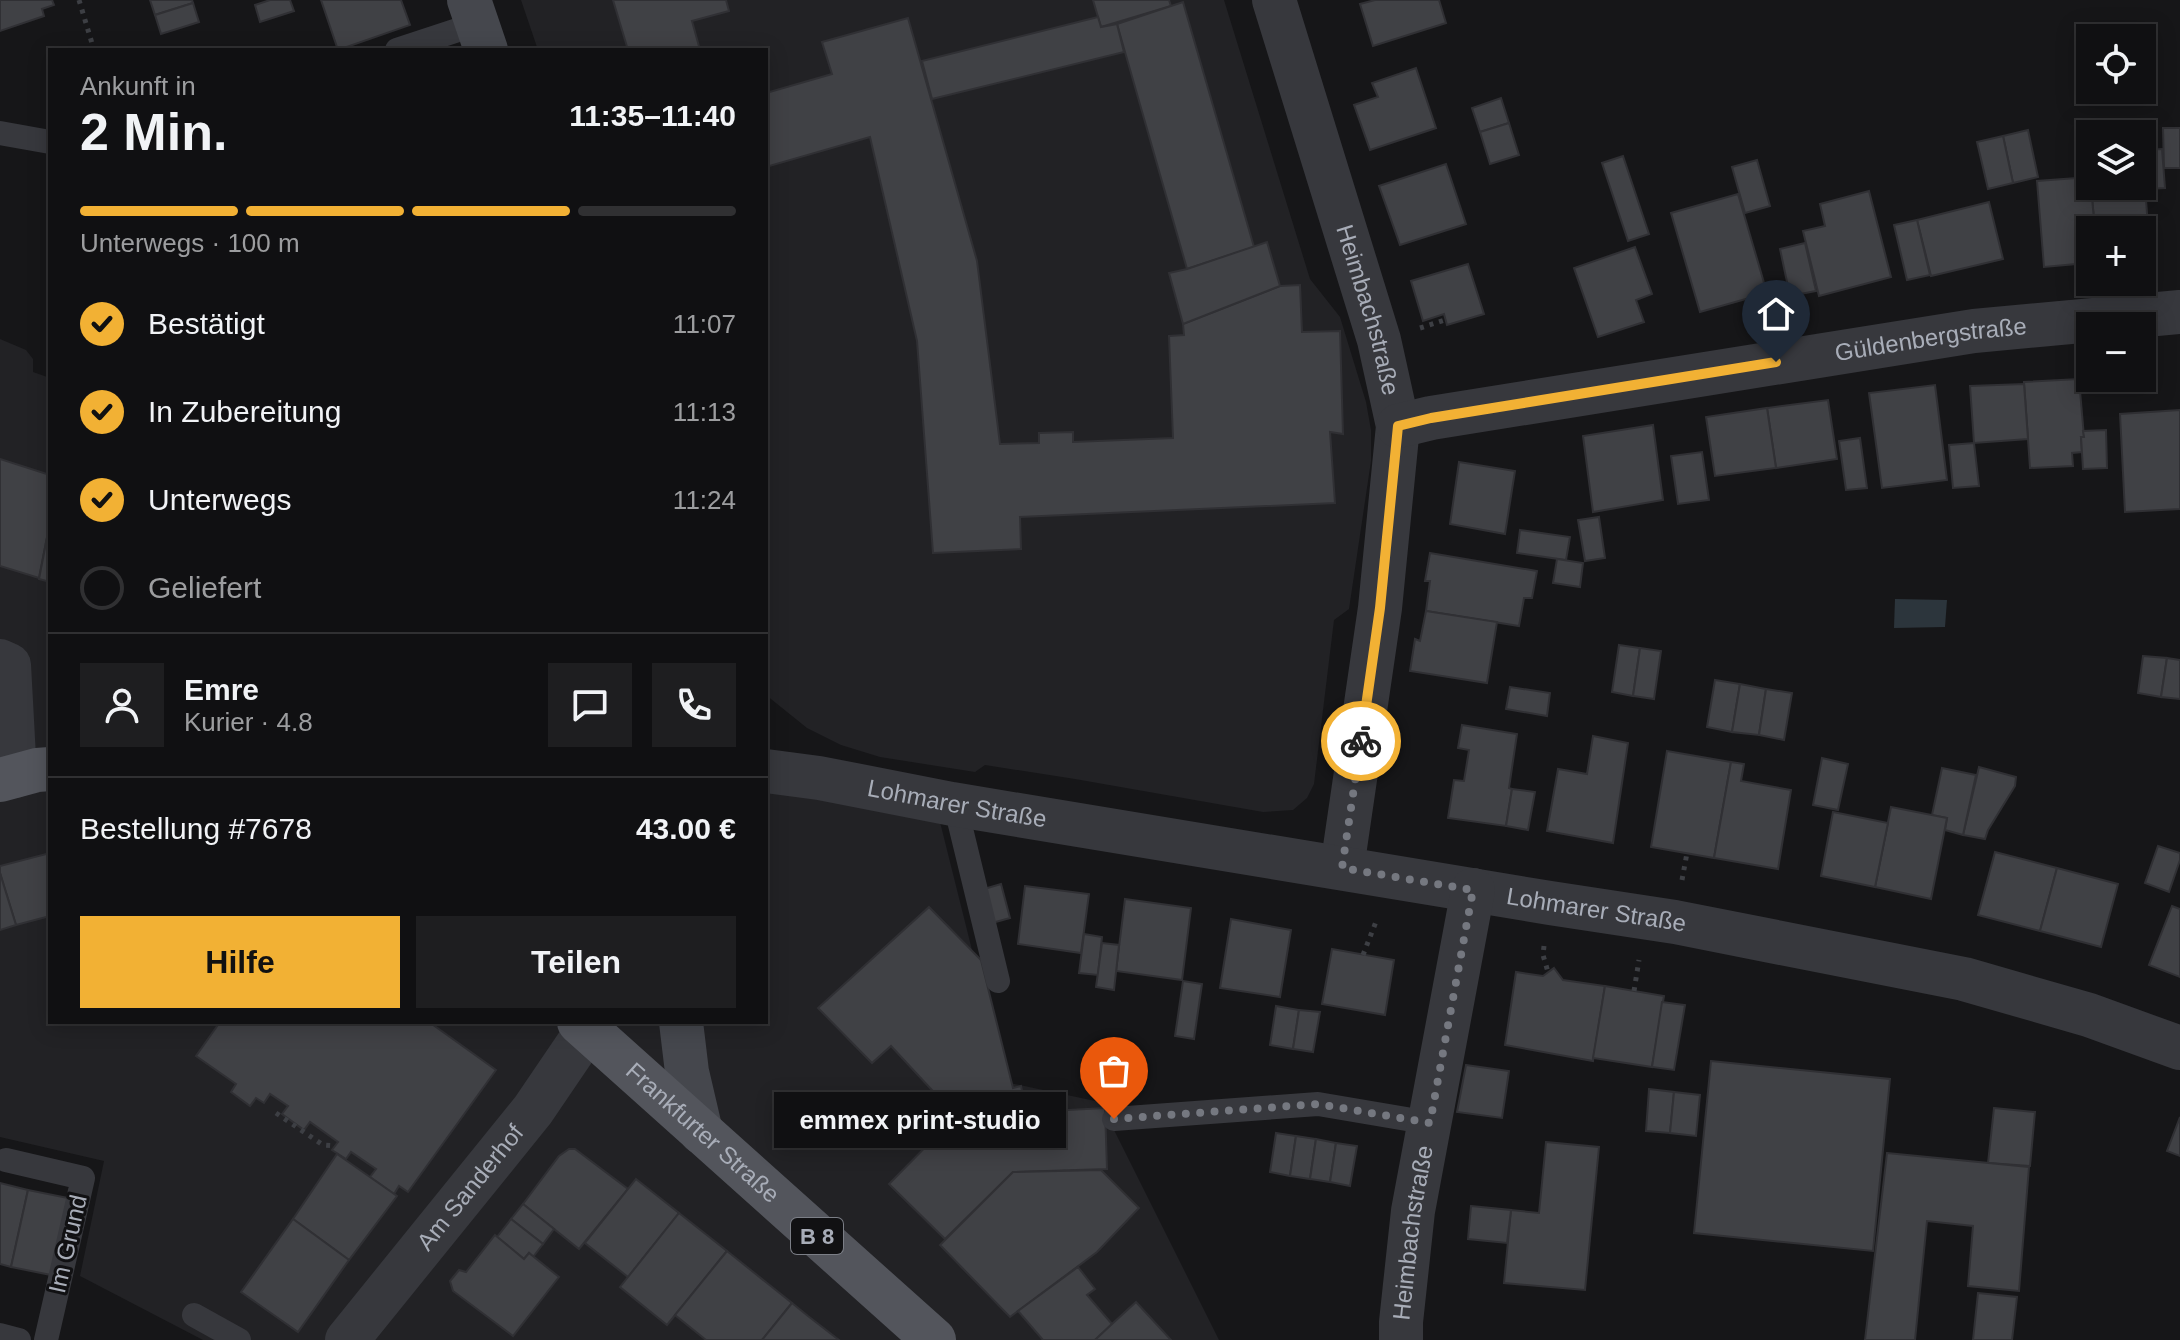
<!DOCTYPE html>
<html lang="de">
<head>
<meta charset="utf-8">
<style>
  body { margin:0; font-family:Helvetica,sans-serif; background:#1e1e20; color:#f1f3f6; height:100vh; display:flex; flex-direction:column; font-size:30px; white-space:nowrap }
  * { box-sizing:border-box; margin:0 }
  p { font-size:26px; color:#9c9d9f }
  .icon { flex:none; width:44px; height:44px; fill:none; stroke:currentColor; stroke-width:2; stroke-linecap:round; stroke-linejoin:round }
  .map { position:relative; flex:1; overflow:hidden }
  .details { position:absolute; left:48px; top:48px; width:720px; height:976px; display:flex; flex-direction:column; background:#101012; border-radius:0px; box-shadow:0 4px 20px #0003,0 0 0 2px #303032 }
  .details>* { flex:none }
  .controls { position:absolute; left:2076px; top:24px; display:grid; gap:16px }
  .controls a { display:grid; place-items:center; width:80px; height:80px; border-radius:0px; background:#101012; box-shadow:0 4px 20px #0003,0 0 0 2px #303032; font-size:40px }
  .pin { position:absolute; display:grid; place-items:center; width:68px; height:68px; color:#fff; margin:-82px -34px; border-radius:50% 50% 50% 0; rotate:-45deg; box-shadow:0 0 8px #0007 }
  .pin .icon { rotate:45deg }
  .courier { position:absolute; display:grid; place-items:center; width:80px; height:80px; margin:-40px; border:6px solid #f2b134; border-radius:50%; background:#fff; color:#222; box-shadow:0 2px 10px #0007 }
  .bubble { position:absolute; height:56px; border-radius:0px; background:#101012; box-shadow:0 4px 20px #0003,0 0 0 2px #303032; font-size:26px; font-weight:700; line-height:56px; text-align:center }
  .head em { font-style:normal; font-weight:700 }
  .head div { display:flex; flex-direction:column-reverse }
  .head { display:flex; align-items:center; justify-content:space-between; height:136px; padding:0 32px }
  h1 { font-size:52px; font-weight:700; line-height:60px }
  .bar { display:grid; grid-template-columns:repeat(4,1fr); gap:12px 8px; align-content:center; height:96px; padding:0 32px }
  .bar i { height:10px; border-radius:6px; background:#303032 }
  .bar .current { background:#f2b134 }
  .bar p { grid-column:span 4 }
  .line { display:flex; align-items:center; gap:20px; padding:0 32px; border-top:2px solid #303032 }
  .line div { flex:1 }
  .round { display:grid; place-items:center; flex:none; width:84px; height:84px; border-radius:0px; background:#1e1e20 }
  ol { padding:0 32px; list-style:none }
  li { display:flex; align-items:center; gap:24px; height:88px }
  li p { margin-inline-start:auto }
  li .icon { padding:8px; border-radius:50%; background:#f2b134; color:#111; stroke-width:4 }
  li:last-child { color:#9c9d9f }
  li i { width:44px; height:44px; border:4px solid #303032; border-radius:50% }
  .primary-button { display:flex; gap:16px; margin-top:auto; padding:16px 32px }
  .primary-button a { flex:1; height:92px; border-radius:0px; background:#f2b134; color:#111; font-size:32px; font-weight:700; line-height:92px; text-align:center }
  .primary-button a+a { background:#1e1e20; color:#f1f3f6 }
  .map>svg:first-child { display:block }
  .built { fill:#222225 }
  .water { fill:#2c353c }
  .building { fill:#404145; stroke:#303034; stroke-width:2 }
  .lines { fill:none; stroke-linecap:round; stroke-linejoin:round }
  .path { stroke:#3d3f44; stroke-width:5; stroke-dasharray:4 6; stroke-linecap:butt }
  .lane { stroke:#37383d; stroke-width:24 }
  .street { stroke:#37383d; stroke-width:44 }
  .secondary { stroke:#45474d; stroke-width:44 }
  .primary { stroke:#53555c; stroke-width:44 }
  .done { stroke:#757880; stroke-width:8; stroke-dasharray:0 14.4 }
  .route { stroke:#f2b134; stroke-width:10 }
  .labels { text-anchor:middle; stroke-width:6; stroke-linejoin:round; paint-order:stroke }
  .shield { fill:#111113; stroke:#7b7e86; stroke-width:2 }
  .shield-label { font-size:22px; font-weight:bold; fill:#a8adb8 }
  .street-label { font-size:24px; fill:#a8adb8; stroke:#111113 }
</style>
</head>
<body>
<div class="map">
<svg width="2180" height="1340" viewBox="0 0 2180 1340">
  <rect width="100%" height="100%" fill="#161618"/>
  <g class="built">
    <polygon points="521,0 1224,0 1310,279 1340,317 1366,402 1371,430 1371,461 1349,609 1334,620 1314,784 1307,798 1293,810 1263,812 1075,779 985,765 975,772 880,757 841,745 807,728 766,695 766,50 538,50"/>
    <polygon points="0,339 26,350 33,359 33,372 50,378 50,1022 766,1022 766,788 939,818 1005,1082 1100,1102 1219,1340 203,1340 80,1276 104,1161 0,1137"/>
  </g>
  <polygon class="water" points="1895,599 1947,600 1945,627 1894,628"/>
  <g class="building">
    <polygon points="0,0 52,0 54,5 42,9 44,16 0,31"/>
    <polygon points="150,0 192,0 193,3 155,15"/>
    <polygon points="270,0 290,0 294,11 260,22 255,5"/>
    <polygon points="321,0 401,0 410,25 338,50"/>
    <polygon points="613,0 726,0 729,11 692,21 700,50 628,50"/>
    <polygon points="1093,0 1169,0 1171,6 1101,27"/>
    <polygon points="1375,0 1439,0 1446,23 1373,46 1360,4"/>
    <polygon points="1183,2 1254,247 1187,269 1117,24"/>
    <polygon points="193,3 199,22 161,34 155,15"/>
    <polygon points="1098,17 1101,27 1117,24 1124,52 932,99 922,61"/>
    <polygon points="908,18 977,261 1000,444 1039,443 1039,433 1073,432 1073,442 1173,438 1169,336 1184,335 1183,324 1280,286 1300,285 1302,332 1340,331 1343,434 1330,432 1335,503 1020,517 1021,549 933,553 917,341 870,137 766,167 766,93 832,74 822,42"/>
    <polygon points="1416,68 1436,128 1370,150 1354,105 1378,97 1372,83"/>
    <polygon points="1501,98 1509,123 1480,132 1472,108"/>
    <polygon points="1509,123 1519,155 1490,164 1480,132"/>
    <polygon points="2163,128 2180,128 2180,168 2164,168"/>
    <polygon points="2028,130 2038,177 2013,183 2003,136"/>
    <polygon points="2003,136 2013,183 1988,189 1977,142"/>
    <polygon points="2162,149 2165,188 2146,189 2144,150"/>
    <polygon points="1623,156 1649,234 1628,241 1602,163"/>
    <polygon points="1757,160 1770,206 1745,213 1732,167"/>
    <polygon points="1446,164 1466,224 1400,245 1379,186"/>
    <polygon points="2142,173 2144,173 2150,253 2142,253 2142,230 2095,230 2091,186 2142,186"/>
    <polygon points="2090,177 2095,230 2090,230 2090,257 2075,258 2076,264 2044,267 2037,181"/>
    <polygon points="1869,191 1891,277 1819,296 1803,231 1825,226 1820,204"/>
    <polygon points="1738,194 1767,293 1700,312 1671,213"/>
    <polygon points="1989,202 2003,259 1931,276 1917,220"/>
    <polygon points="1917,220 1930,275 1907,280 1894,225"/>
    <polygon points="1267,242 1280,286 1183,324 1169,273 1187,269"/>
    <polygon points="1805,243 1816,291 1790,296 1780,249"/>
    <polygon points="1635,247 1652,294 1636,300 1644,322 1598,337 1574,268"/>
    <polygon points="1468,264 1484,314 1447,325 1444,314 1423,321 1411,281"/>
    <polygon points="2079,379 2084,437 2081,437 2082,452 2072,453 2073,466 2030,468 2024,382"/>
    <polygon points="2024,384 2028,439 1974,443 1970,386"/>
    <polygon points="1935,385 1947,480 1882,488 1869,393"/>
    <polygon points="1828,400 1837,459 1776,468 1767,408"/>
    <polygon points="1767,408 1776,468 1715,476 1706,417"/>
    <polygon points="2180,410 2180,509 2125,512 2120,414"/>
    <polygon points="1653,425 1663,500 1593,512 1583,436"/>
    <polygon points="2106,430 2107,468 2083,469 2081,437 2084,437 2083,431"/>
    <polygon points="1860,438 1867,488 1846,490 1839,441"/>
    <polygon points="1974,443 1979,486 1953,488 1949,445"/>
    <polygon points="1702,452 1709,500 1678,504 1671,456"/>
    <polygon points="0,459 50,475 50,522 39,578 0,566"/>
    <polygon points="1459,462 1515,471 1505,534 1450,524"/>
    <polygon points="1599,517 1605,558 1585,561 1578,520"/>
    <polygon points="50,522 50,582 39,579"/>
    <polygon points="1520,530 1570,537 1566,560 1517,553"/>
    <polygon points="1430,553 1537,571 1532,598 1524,598 1519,626 1426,611 1430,581 1425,581"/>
    <polygon points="1557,559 1583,563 1580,587 1553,583"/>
    <polygon points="1426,611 1497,622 1487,683 1410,671 1415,639 1420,641"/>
    <polygon points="1619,645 1640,648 1633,696 1612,692"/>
    <polygon points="1640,648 1661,651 1654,699 1633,696"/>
    <polygon points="2143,656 2167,658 2161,697 2138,693"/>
    <polygon points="2167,658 2180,660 2180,699 2161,697"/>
    <polygon points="1715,680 1740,684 1732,732 1707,727"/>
    <polygon points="1740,684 1766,689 1759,735 1732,732"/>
    <polygon points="1510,687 1550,693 1547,716 1506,709"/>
    <polygon points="1766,689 1792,693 1784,740 1759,735"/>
    <polygon points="1462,725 1517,734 1509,788 1512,789 1506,826 1448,818 1454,780 1464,781 1469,750 1458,748"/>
    <polygon points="1593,736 1628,743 1613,843 1547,831 1558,769 1587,774"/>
    <polygon points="1667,751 1731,762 1714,858 1651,847"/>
    <polygon points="1822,758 1848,764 1838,810 1813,805"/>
    <polygon points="1731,762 1744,764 1741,781 1791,790 1778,869 1714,858"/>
    <polygon points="1979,767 2016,777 2015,786 1988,830 1985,839 1963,835"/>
    <polygon points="1942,768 1976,775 1963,835 1945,830 1947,818 1932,815"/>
    <polygon points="1512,789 1535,792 1528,830 1506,826"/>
    <polygon points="1891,807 1947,818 1931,899 1875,887"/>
    <polygon points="1833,812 1888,823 1875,887 1821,876"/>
    <polygon points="2158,846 2180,853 2180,860 2169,892 2145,883"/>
    <polygon points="1995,852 2057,868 2040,931 1978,915"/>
    <polygon points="50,853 50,916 16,925 0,873 0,866"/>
    <polygon points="2057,868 2118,884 2101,947 2040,931"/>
    <polygon points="0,873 16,925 0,930"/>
    <polygon points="1001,884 1010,918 992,923 984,889"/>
    <polygon points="1025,886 1089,894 1081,953 1018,944"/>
    <polygon points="1125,899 1191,908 1182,980 1116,971"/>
    <polygon points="2172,906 2180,909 2180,977 2149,965"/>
    <polygon points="929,907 981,960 1013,1088 1021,1086 1027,1112 956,1116 891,1046 872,1063 818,1008"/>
    <polygon points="1231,919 1291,930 1280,997 1220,988"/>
    <polygon points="1084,934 1102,937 1098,975 1079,973"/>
    <polygon points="1102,943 1119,945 1114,990 1096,987"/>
    <polygon points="1332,949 1394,960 1385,1015 1322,1004"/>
    <polygon points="1554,968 1563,980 1605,986 1593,1061 1505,1045 1516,972 1543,976"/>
    <polygon points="1183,981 1202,984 1194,1039 1175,1036"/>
    <polygon points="1605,986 1664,996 1652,1067 1593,1058"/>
    <polygon points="1662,1002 1685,1005 1674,1070 1652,1067"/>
    <polygon points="1276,1006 1299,1010 1293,1049 1270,1045"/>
    <polygon points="1299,1010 1320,1012 1313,1052 1293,1049"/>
    <polygon points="220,1022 429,1022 496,1070 408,1192 399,1186 394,1194 370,1177 376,1169 351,1152 346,1159 332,1150 338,1142 310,1122 304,1130 282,1114 288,1106 270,1094 264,1103 256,1098 250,1106 231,1092 236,1084 196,1056"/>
    <polygon points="1711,1061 1890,1079 1873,1251 1694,1233"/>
    <polygon points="1466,1065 1509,1071 1502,1118 1457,1112"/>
    <polygon points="1649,1089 1674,1092 1670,1133 1646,1131"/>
    <polygon points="1674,1092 1700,1095 1696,1136 1670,1133"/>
    <polygon points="1105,1108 1107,1169 1013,1172 945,1239 889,1184 956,1116"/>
    <polygon points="1994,1108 2035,1112 2030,1166 1988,1163"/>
    <polygon points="2180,1117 2180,1156 2167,1151"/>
    <polygon points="1276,1133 1296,1136 1290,1176 1270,1172"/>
    <polygon points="1296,1136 1316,1139 1310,1179 1290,1176"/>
    <polygon points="1316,1139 1336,1143 1330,1182 1310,1179"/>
    <polygon points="1546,1142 1599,1147 1585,1290 1504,1283 1511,1210 1539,1213"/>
    <polygon points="1336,1143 1357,1146 1350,1186 1330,1182"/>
    <polygon points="569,1149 575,1149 628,1189 579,1249 523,1204 559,1156"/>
    <polygon points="1887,1153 2029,1167 2019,1291 1968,1286 1973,1226 1927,1221 1915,1340 1865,1340"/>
    <polygon points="337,1154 397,1196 349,1260 293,1219"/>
    <polygon points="1101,1170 1139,1208 1097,1252 1010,1317 940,1245 1013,1172"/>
    <polygon points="636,1179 679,1213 628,1277 585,1243"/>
    <polygon points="0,1183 28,1190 11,1267 0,1264"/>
    <polygon points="28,1190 68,1198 51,1275 11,1267"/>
    <polygon points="523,1204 554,1229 543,1244 511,1219"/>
    <polygon points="1471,1206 1511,1210 1507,1243 1468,1239"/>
    <polygon points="679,1213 727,1251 667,1325 620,1287"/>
    <polygon points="293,1219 349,1260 298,1332 241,1292"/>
    <polygon points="511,1219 543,1244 533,1257 529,1253 524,1259 497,1237"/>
    <polygon points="495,1235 524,1259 529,1253 559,1277 513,1336 453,1291 450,1281 459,1270 466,1272"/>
    <polygon points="727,1251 792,1303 762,1340 706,1340 675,1315"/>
    <polygon points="1078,1267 1095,1289 1087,1295 1112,1324 1095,1340 1043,1340 1018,1311"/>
    <polygon points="1978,1293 2017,1297 2012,1340 1973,1340"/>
    <polygon points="1136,1302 1171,1340 1095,1340 1112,1324"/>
    <polygon points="792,1303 808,1316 839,1340 762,1340"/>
  </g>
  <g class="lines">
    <g class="path">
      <polyline points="79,0 94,50"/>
      <polyline points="1420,328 1445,320"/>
      <polyline points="1682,880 1687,853"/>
      <polyline points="1544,946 1543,955 1548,972"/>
      <polyline points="1363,955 1377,919"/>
      <polyline points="1634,991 1639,960"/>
      <polyline points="276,1113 323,1145 335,1146"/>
    </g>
    <g class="lane">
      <polyline points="397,50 476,24"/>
      <polyline points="0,133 50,142"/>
      <polyline points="955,804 998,981"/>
      <polyline points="1114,1119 1318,1104 1430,1123"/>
      <polyline points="6,1160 83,1178 46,1340"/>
      <polyline points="194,1315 239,1340"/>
      <polyline points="0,1335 19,1340"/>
    </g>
    <g class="street">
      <path id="s1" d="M1274,0L1379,340L1398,426L1380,608L1342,868"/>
      <path id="s2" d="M1398,426L1431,418L1974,331L2180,312"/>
      <polyline points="0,661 9,665 15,776"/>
      <path id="s3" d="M766,771L819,778L952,804L1550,903L1675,922L1964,979L2089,1015L2180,1048"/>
      <path id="s4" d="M347,1340L533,1110L588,1029"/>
      <path id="s5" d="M1401,1340V1322L1413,1211L1473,890"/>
    </g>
    <g class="secondary">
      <polyline points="469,0 486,50"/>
      <polyline points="681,1022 687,1072 701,1132"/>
    </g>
    <g class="primary">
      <polyline points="0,780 37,770 50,769"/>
      <path id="s6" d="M579,1022L934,1340"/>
    </g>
  </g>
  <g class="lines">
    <polyline class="done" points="1114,1119 1318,1104 1430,1123 1473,890 1342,868 1361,741"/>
    <polyline class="route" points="1361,741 1380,608 1398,426 1431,418 1776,362"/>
  </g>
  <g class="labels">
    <rect class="shield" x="791" y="1218" width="52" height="36" rx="6"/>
    <g class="shield-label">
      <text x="817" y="1244">B 8</text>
    </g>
    <g class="street-label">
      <text dy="8" stroke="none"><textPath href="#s1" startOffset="324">Heimbachstraße</textPath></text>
      <text dy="8" stroke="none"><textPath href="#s2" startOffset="540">Güldenbergstraße</textPath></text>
      <text dy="8" stroke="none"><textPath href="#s3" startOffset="194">Lohmarer Straße</textPath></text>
      <text dy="8" stroke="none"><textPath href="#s3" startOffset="842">Lohmarer Straße</textPath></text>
      <text dy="8" stroke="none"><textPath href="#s6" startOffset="166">Frankfurter Straße</textPath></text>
      <text dy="8" stroke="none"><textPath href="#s4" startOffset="196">Am Sanderhof</textPath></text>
      <text dy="8" stroke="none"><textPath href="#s5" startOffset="108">Heimbachstraße</textPath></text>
      <text transform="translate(68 1244) rotate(-77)" y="8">Im Grund</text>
    </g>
  </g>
</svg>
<div class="controls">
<a><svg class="icon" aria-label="locate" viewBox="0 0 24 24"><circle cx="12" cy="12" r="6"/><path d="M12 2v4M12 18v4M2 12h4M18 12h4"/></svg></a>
<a><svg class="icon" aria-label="layers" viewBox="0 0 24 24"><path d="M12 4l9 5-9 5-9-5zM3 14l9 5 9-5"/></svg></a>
<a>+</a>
<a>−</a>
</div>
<div class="pin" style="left:1114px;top:1119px;background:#ea580c"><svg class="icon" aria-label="bag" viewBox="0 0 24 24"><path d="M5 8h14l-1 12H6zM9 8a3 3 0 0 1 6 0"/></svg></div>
<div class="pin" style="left:1776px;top:362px;background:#1f2937"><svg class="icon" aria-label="home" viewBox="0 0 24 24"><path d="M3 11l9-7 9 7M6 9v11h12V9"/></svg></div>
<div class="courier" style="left:1361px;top:741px"><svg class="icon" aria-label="bike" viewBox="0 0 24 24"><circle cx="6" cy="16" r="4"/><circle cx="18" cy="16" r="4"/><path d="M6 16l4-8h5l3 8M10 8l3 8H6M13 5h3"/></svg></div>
<div class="bubble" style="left:774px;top:1092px;width:292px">emmex print-studio</div>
<section class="details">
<div class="head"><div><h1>2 Min.</h1><p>Ankunft in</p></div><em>11:35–11:40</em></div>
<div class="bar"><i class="current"></i><i class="current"></i><i class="current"></i><i></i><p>Unterwegs · 100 m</p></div>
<ol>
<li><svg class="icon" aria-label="check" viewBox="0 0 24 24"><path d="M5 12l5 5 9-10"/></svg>Bestätigt<p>11:07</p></li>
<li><svg class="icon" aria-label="check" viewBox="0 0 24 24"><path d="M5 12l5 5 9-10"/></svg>In Zubereitung<p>11:13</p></li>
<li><svg class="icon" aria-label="check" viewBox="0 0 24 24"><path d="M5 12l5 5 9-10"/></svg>Unterwegs<p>11:24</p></li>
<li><i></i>Geliefert</li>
</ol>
<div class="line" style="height:144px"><a class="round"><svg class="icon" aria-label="person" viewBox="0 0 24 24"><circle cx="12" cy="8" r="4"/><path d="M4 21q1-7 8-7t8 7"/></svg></a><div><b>Emre</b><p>Kurier · 4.8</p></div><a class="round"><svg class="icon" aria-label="chat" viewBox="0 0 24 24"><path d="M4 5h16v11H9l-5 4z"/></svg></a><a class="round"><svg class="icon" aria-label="phone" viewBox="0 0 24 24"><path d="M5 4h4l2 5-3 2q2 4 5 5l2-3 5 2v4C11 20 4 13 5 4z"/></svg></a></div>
<div class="line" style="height:104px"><div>Bestellung #7678</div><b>43.00 €</b></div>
<div class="primary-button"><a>Hilfe</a><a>Teilen</a></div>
</section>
</div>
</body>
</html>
